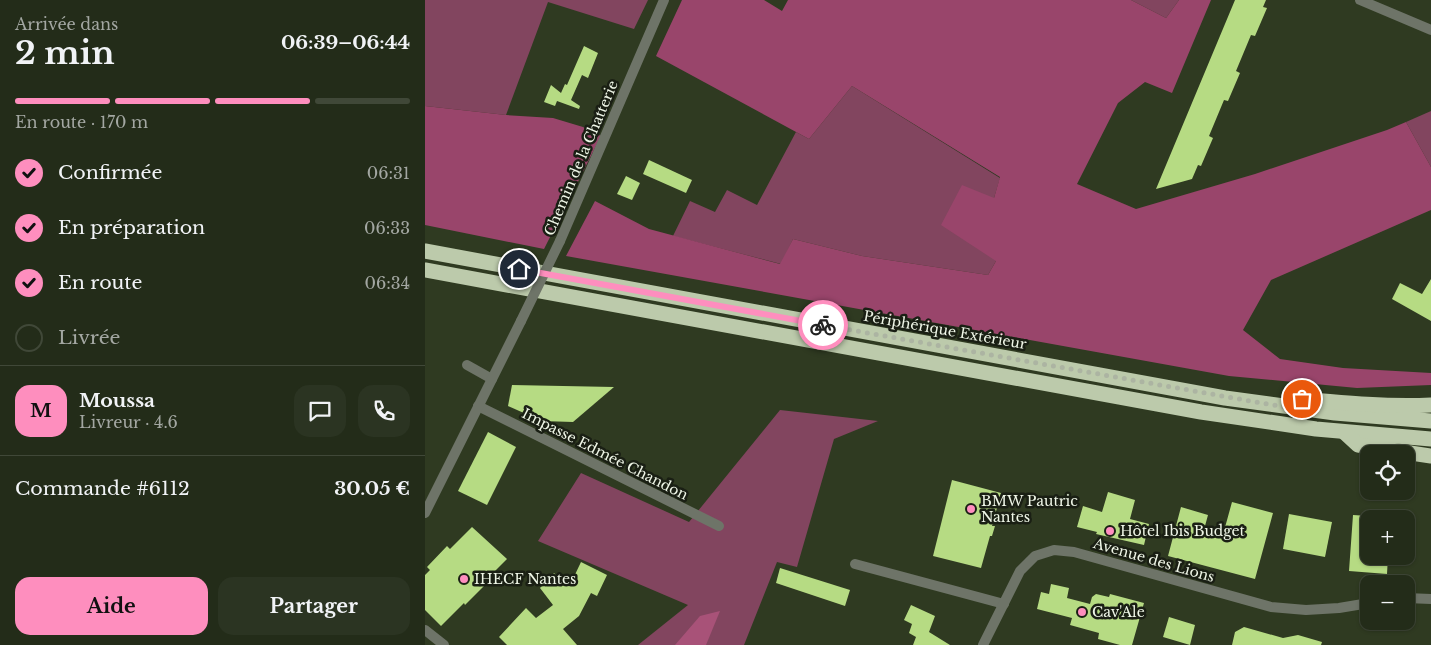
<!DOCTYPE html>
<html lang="fr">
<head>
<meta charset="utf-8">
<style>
  body { margin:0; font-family:"Libre Baskerville",serif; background:#2b3422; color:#f1f3f6; height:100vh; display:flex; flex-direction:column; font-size:19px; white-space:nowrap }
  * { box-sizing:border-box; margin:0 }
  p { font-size:16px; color:#a3a7a2 }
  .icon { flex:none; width:28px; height:28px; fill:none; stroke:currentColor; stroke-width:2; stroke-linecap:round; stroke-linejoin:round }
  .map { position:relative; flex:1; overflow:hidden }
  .sheet { display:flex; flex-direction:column; background:#232c19; width:425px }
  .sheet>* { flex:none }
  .tools { position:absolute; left:935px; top:445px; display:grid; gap:10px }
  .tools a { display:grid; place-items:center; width:55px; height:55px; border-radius:10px; background:#232c19; box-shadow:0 1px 4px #0004,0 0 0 1px #404838; font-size:25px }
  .pin { position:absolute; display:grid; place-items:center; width:42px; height:42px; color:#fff; margin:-21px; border:2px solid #fff; border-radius:50%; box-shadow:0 1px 5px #0007 }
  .courier { position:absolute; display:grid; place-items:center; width:50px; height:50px; margin:-25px; border:4px solid #fe8ebe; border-radius:50%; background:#fff; color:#222; box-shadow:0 1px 6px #0007 }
  .head em { font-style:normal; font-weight:700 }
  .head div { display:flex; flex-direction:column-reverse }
  .head { display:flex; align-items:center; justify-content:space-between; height:85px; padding:0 15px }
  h1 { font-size:32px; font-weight:700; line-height:38px }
  .bar { display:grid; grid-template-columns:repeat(4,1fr); gap:8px 5px; align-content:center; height:60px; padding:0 15px }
  .bar i { height:6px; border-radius:4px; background:#404838 }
  .bar .on { background:#fe8ebe }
  .bar p { grid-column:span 4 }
  .line { display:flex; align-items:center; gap:12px; padding:0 15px; border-top:1px solid #404838 }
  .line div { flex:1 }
  .round { display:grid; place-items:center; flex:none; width:52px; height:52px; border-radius:15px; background:#2b3422 }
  ol { padding:0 15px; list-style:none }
  li { display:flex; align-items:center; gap:15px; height:55px }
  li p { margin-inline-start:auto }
  li .icon { padding:5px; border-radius:50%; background:#fe8ebe; color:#111; stroke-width:4 }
  li:last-child { color:#a3a7a2 }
  li i { width:28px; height:28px; border:2px solid #404838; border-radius:50% }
  .action { display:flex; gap:10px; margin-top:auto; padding:10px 15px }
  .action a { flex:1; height:58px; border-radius:15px; background:#fe8ebe; color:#111; font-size:20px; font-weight:700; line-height:58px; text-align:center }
  .action a+a { background:#2b3422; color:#f1f3f6 }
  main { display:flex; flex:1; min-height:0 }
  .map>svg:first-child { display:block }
  .green { fill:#82455f }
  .forest { fill:#99456b }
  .water { fill:#a85278 }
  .building { fill:#b6db83 }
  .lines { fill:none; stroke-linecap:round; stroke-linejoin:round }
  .street { stroke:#6e7468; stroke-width:10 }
  .highway { stroke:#bccaab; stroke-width:15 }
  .street-bridge { stroke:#6e7468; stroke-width:10 }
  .done { stroke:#acb4a2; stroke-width:5; stroke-dasharray:0 9 }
  .route { stroke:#fe8ebe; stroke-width:6 }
  .poi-dot { fill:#fe8ebe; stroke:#1a1f14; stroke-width:2 }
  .labels { text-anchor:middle; stroke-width:5; stroke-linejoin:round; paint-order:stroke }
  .street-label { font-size:14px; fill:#eff6e7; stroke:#1a1f14 }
  .poi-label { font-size:14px; fill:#eff6e7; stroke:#1a1f14; text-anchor:start }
</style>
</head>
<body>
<main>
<section class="sheet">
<div class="head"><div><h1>2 min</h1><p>Arrivée dans</p></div><em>06:39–06:44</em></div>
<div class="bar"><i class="on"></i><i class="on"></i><i class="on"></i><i></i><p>En route · 170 m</p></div>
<ol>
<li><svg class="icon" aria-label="check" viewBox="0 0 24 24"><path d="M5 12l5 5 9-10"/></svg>Confirmée<p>06:31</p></li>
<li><svg class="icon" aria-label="check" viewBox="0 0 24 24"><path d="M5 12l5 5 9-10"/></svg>En préparation<p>06:33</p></li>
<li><svg class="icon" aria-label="check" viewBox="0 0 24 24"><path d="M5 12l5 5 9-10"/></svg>En route<p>06:34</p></li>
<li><i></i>Livrée</li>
</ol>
<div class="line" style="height:90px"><b class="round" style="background:#fe8ebe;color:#111">M</b><div><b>Moussa</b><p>Livreur · 4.6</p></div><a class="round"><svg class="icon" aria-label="chat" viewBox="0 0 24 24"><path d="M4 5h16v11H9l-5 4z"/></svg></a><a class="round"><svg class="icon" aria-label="phone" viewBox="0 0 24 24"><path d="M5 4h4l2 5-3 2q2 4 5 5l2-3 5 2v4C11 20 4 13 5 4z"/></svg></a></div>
<div class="line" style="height:65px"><div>Commande #6112</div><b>30.05 €</b></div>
<div class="action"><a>Aide</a><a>Partager</a></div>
</section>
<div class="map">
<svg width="1006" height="645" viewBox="0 0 1006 645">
  <rect width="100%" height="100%" fill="#2f3a21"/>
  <g class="green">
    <polygon points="0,0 223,0 209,29 123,2 81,115 0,106"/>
    <polygon points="706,0 754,0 741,18"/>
    <polygon points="427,86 575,178 569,198 571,261 563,275 437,256 368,239 356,264 248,236 265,201 290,212 302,190 332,205 371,132 384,139"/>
    <polygon points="1006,111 1006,167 981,122"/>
    <polygon points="355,410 453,421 409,439 372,567 352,562 319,645 213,645 263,605 113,541 156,473 264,522"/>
  </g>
  <g class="forest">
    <polygon points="257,0 339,0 357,11 363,0 706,0 741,18 754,0 786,0 747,93 720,82 693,103 652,184 711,209 830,174 962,130 981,122 1006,167 1006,210 846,280 818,330 855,359 918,368 1006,373 1006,385 932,388 804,376 141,256 170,201 224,229 355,264 368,239 437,256 563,275 571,261 516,225 537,185 569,198 575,177 427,86 384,139 231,56"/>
    <polygon points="0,106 81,115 128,118 158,127 176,136 119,249 0,225"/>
  </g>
  <polygon class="water" points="295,611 281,645 250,645 275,616"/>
  <g class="building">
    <polygon points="810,0 841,0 838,7 842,8 830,36 826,35 811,71 815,73 803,101 799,100 784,136 788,138 776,166 773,165 767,179 731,189"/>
    <polygon points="159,46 173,53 163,78 157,75 146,100 155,106 154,109 132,101 130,106 119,102 126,85 136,93 140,84 142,85"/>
    <polygon points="224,160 267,180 261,193 218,174"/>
    <polygon points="201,176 215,183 207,200 192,194"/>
    <polygon points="1006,279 1006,321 967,299 975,283 997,294"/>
    <polygon points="87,385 189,387 148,422 117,421 83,406"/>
    <polygon points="63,432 91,447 62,505 33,491"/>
    <polygon points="527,480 576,493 567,526 570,526 567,536 565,536 556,568 508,556"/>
    <polygon points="683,492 710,500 705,519 724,524 719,545 671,534 672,532 652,527 658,506 677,512"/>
    <polygon points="807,502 848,513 830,579 743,556 756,507 783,515 780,526 799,531"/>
    <polygon points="864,514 907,522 900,557 858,549"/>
    <polygon points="928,515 944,516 944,556 963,556 962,574 924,571"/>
    <polygon points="47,527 82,559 61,580 63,582 40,605 39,603 16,626 0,610 0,575 5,570 2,567 22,546 25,549"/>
    <polygon points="156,562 182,575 172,596 166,593 154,616 138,629 152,645 82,645 74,637 101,608 111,618 128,605 115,588 129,573 133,577 146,583"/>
    <polygon points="355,568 425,590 420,606 351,583"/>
    <polygon points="626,584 644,588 642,598 665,604 667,597 671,594 684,597 685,594 719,603 707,645 695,645 673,639 674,633 645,625 647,618 612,609 616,592 624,594"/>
    <polygon points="486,605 510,616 504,632 525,645 488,645 491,637 484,633 487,624 479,620"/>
    <polygon points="744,617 770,625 765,645 738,637"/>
    <polygon points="819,627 858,638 873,635 897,642 896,645 807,645 810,632"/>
  </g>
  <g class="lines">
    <g class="street">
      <polyline points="935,0 1006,30"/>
      <polyline points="135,241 239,0"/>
      <polyline points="42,365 67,379"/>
      <polyline points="53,406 294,526"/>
      <polyline points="0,513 96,321"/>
      <polyline points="430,564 579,604"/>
      <polyline points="981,598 1006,599"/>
      <polyline points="0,630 19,645"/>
      <polyline points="558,645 595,571 610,556 629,550 649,552 846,607 881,610 914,608 944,603"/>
    </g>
    <g class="highway">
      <polyline points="0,251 800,398 910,413 1006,421"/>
      <polyline points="0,270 776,412 891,429 1006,439"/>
      <path d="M871,402L877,399C920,403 962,407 1006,405"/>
      <polyline points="920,433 933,445 1006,456"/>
    </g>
    <polyline class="street-bridge" points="96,321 135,241"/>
  </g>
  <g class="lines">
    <polyline class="done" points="398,325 831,402 861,407 877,399"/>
    <polyline class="route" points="94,269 398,325"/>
  </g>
  <g class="poi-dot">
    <circle cx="546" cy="509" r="5"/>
    <circle cx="685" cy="531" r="5"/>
    <circle cx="39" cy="579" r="5"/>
    <circle cx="657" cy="612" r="5"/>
  </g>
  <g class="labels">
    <g class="street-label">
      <text transform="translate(156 158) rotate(-67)" y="5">Chemin de la Chatterie</text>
      <text transform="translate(520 330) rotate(10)" y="5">Périphérique Extérieur</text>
      <text transform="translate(180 454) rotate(27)" y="5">Impasse Edmée Chandon</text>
      <text transform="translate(729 560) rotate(16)" y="5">Avenue des Lions</text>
    </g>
    <g class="poi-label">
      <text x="556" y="506">BMW Pautric<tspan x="556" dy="16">Nantes</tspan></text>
      <text x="695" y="536">Hôtel Ibis Budget</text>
      <text x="49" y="584">IHECF Nantes</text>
      <text x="667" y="617">Cav'Ale</text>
    </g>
  </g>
</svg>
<div class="tools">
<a><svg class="icon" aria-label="locate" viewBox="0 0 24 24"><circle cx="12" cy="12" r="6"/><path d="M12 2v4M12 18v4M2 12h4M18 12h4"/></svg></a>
<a>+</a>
<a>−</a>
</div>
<div class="pin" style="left:877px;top:399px;background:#ea580c"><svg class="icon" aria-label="bag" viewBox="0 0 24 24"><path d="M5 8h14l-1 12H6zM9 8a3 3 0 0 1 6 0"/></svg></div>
<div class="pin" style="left:94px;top:269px;background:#1f2937"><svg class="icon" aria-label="home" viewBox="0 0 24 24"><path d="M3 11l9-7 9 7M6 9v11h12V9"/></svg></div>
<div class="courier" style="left:398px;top:325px"><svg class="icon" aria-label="bike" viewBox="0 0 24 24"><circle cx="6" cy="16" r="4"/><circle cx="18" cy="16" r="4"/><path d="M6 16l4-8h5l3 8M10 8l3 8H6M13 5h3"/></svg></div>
</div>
</main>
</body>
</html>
